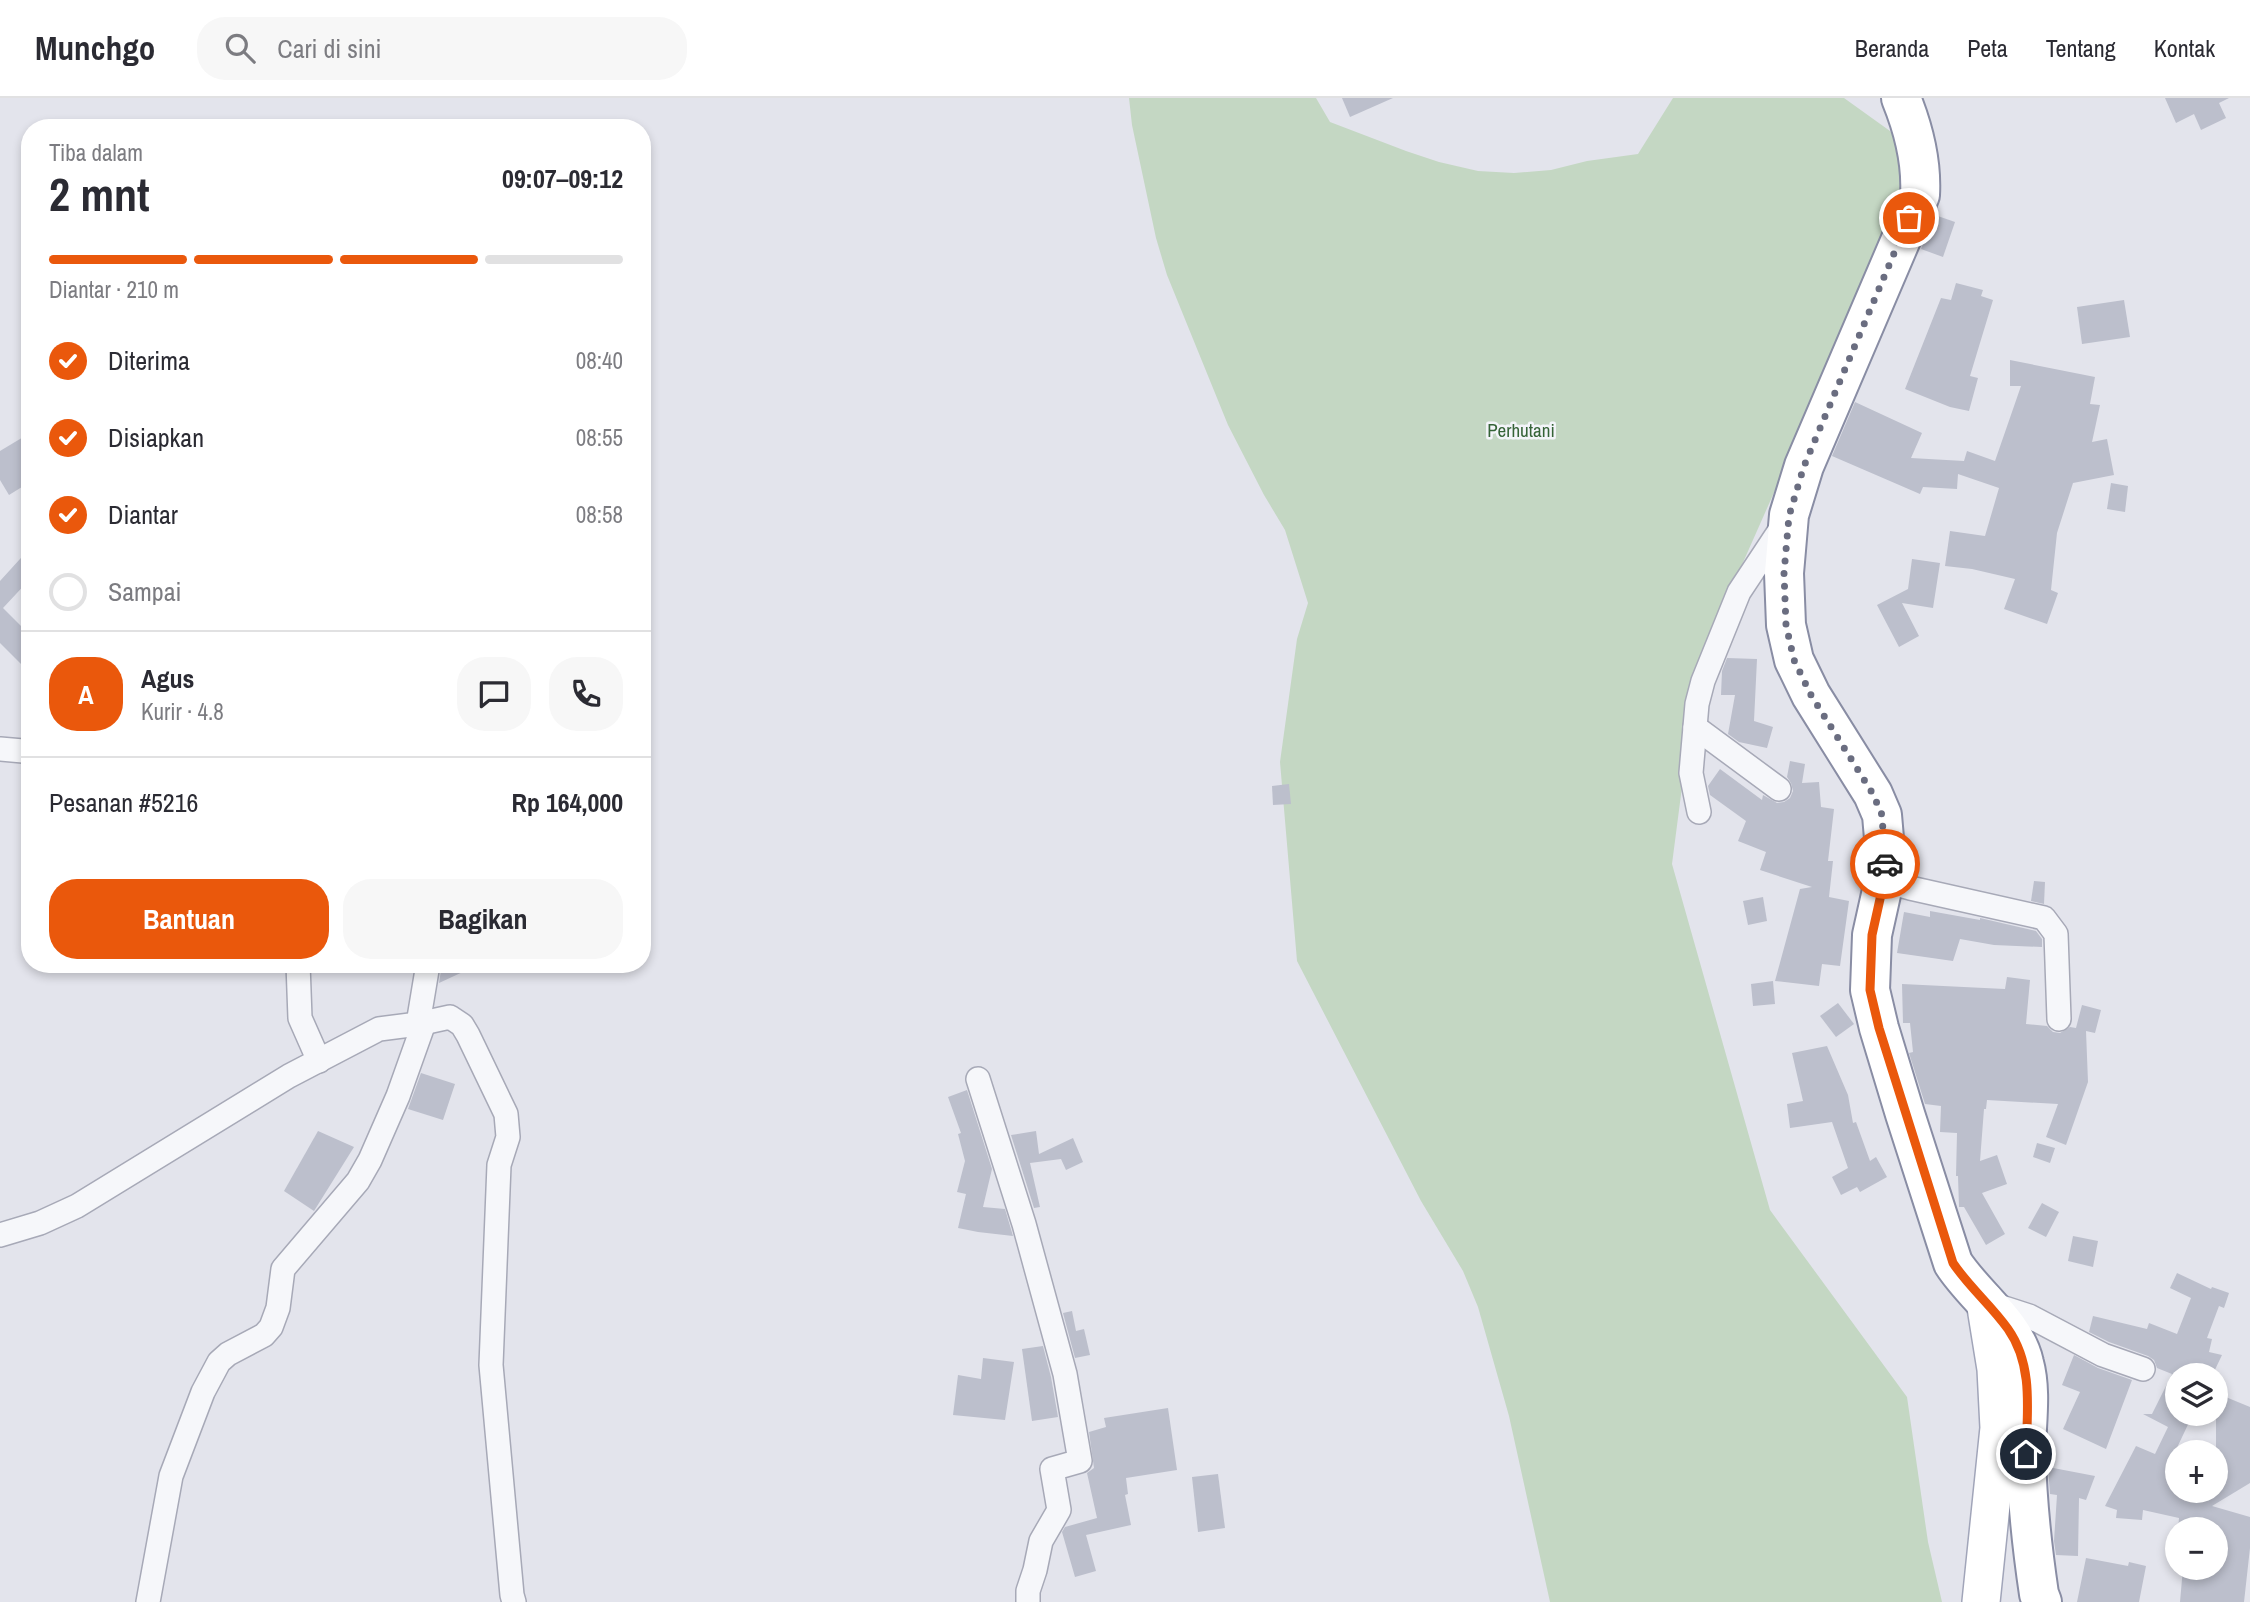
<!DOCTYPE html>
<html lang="id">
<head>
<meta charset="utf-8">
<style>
  body { margin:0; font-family:"Archivo Narrow",sans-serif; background:#f7f7f7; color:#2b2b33; height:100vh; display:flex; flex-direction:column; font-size:26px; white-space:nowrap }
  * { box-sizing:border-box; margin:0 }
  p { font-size:23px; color:#7c7c81 }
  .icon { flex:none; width:38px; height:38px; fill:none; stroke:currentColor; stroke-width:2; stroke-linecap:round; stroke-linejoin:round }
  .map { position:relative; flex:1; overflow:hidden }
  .drawer { position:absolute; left:21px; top:21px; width:630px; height:854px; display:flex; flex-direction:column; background:#fff; border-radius:28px; box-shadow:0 4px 10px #0003 }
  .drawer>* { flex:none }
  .fabs { position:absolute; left:2165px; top:1265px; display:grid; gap:14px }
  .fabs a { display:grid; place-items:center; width:63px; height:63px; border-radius:50%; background:#fff; box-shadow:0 4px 10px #0003; font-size:35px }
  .pin { position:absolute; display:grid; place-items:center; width:60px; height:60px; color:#fff; margin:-30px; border:4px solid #fff; border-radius:50%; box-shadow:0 2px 7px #0007 }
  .courier { position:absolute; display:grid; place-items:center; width:70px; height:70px; margin:-35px; border:5px solid #ea580c; border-radius:50%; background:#fff; color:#222; box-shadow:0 2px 9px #0007 }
  .summary em { font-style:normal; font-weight:700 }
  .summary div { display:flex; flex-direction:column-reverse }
  .summary { display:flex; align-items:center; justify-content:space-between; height:119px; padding:0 28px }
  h1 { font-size:46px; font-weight:700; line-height:52px }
  .bar { display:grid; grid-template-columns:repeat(4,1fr); gap:10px 7px; align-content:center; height:84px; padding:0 28px }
  .bar i { height:9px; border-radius:5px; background:#e1e1e2 }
  .bar .on { background:#ea580c }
  .bar p { grid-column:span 4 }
  .line { display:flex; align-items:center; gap:18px; padding:0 28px; border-top:2px solid #e1e1e2 }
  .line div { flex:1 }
  .round { display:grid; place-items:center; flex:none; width:74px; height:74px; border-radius:28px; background:#f7f7f7 }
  ol { padding:0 28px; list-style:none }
  li { display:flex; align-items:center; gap:21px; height:77px }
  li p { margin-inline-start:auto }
  li .icon { padding:7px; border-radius:50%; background:#ea580c; color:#fff; stroke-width:4 }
  li:last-child { color:#7c7c81 }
  li i { width:38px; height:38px; border:4px solid #e1e1e2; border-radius:50% }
  .cta { display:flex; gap:14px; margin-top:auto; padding:14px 28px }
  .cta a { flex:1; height:80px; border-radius:28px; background:#ea580c; color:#fff; font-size:28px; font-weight:700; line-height:80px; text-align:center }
  .cta a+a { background:#f7f7f7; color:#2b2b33 }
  header { display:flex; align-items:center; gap:42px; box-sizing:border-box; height:98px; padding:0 35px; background:#fff; border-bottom:2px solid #e1e1e2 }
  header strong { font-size:33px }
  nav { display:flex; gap:38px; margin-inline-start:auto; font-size:24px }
  .search { width:490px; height:63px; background:#f7f7f7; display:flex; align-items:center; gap:18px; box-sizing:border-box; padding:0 24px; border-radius:28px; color:#7c7c81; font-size:26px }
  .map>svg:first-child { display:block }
  .green { fill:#c4d7c3 }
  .building { fill:#bcbfcc }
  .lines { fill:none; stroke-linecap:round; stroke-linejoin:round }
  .street-casing { stroke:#a7a9b7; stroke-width:26 }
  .primary-casing { stroke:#a1a5b9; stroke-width:40 }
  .highway-casing { stroke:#898da4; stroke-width:42 }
  .street { stroke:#f6f7fa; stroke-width:23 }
  .primary { stroke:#fff; stroke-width:37 }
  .highway { stroke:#fff; stroke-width:38 }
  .done { stroke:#6a6d80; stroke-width:7; stroke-dasharray:0 12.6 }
  .route { stroke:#ea580c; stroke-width:9 }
  .labels { text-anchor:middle; stroke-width:5; stroke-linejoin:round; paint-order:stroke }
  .park-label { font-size:19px; fill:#356337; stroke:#f3f4f9 }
</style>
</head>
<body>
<header>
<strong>Munchgo</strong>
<div class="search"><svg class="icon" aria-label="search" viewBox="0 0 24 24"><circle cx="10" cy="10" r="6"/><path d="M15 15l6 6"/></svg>Cari di sini</div>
<nav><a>Beranda</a><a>Peta</a><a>Tentang</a><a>Kontak</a></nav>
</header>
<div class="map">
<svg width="2250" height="1504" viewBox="0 0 2250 1504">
  <rect width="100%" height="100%" fill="#e3e4ec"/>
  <polygon class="green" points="1129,0 1316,0 1330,24 1406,53 1439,64 1478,73 1514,75 1551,72 1587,63 1638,56 1673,0 1844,0 1890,33 1910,66 1907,103 1776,390 1698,566 1672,766 1770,1112 1907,1299 1928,1444 1942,1504 1550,1504 1509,1318 1478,1209 1463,1173 1421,1103 1297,863 1280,664 1297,541 1308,505 1285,432 1264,397 1228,327 1167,177 1156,140 1132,27"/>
  <g class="building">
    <polygon points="1342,0 1393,0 1350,19"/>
    <polygon points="2165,0 2229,0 2219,5 2226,20 2201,32 2194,16 2176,25"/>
    <polygon points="1935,117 1955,124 1943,159 1921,151"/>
    <polygon points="1956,185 1983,192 1981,198 1993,202 1970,278 1978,280 1969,313 1950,309 1905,291 1941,200 1951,202"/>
    <polygon points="2124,202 2130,239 2082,246 2077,209"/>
    <polygon points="2010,262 2095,279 2090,306 2100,307 2092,344 2107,341 2114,377 2073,385 2057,435 2051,492 2058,495 2047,526 2004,511 2015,481 1972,471 1945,468 1950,433 1985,438 1999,390 1958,376 1957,391 1923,389 1920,396 1832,358 1855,304 1922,335 1911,360 1964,363 1967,353 1995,363 2021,288 2010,288"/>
    <polygon points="30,335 30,384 9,397 0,382 0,353"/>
    <polygon points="2111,385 2128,388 2125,414 2107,411"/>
    <polygon points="30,450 30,481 3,510 30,537 30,575 0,545 0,483"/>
    <polygon points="1912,461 1940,465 1933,510 1902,505 1919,538 1899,549 1877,507 1908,491"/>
    <polygon points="1727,560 1757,561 1754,623 1773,629 1767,650 1739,644 1728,636 1735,597 1721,597 1722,573"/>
    <polygon points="1790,663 1805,666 1802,685 1819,684 1821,709 1834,711 1828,763 1833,763 1829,799 1849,803 1840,868 1822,866 1819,888 1775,883 1800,791 1812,789 1760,772 1766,754 1738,743 1746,723 1710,697 1708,688 1720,671 1762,702 1763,697 1777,705 1784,704 1790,700 1793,693 1791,685 1787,679"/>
    <polygon points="1289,686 1291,706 1273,707 1272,688"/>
    <polygon points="2034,783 2045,784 2044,806 2031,803"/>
    <polygon points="1763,799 1767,823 1748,827 1743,803"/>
    <polygon points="1930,813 1980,822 1980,820 2036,833 2042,841 2042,849 1994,847 1960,841 1953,863 1897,855 1904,814 1930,819"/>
    <polygon points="442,866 480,866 439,885"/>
    <polygon points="2007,879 2030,882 2026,926 2047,928 2053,934 2060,935 2070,929 2076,930 2082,907 2101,912 2095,935 2086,933 2088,984 2066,1047 2046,1039 2058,1006 1987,1002 1986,1011 1984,1011 1980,1063 1997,1057 2007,1086 1982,1095 2005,1136 1986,1147 1964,1109 1959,1109 1958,1078 1956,1078 1957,1035 1940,1034 1941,1008 1925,1006 1909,955 1913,954 1910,925 1903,925 1902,886 2005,891"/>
    <polygon points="1773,883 1775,906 1753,908 1751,886"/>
    <polygon points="1838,905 1854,926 1836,939 1820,918"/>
    <polygon points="1827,948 1848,997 1853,1025 1856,1024 1870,1063 1876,1059 1887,1079 1860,1094 1857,1089 1841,1097 1832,1079 1848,1070 1832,1024 1790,1030 1787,1006 1803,1003 1792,955"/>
    <polygon points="421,975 455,986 443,1022 408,1011"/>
    <polygon points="967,992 992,1071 983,1109 1005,1111 1013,1138 978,1134 958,1130 966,1096 957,1094 965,1063 958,1036 961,1035 948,999"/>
    <polygon points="318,1033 354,1049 314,1113 284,1093"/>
    <polygon points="1036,1033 1039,1056 1073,1040 1083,1064 1066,1072 1061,1061 1030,1065 1040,1109 1034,1110 1011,1037"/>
    <polygon points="2037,1045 2055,1050 2050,1065 2033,1059"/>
    <polygon points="2042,1105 2059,1114 2046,1139 2028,1130"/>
    <polygon points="2073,1138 2098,1143 2093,1169 2068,1163"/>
    <polygon points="2177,1175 2211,1191 2212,1189 2229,1195 2224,1210 2219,1208 2207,1240 2212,1241 2209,1254 2222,1257 2212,1278 2177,1277 2177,1316 2193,1316 2165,1375 2177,1380 2177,1393 2216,1393 2216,1295 2250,1309 2250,1385 2212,1408 2250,1419 2250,1450 2244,1504 2180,1504 2183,1470 2216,1470 2216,1432 2178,1432 2179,1420 2143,1412 2142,1422 2116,1420 2117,1412 2105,1408 2136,1348 2155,1356 2168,1329 2143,1316 2152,1316 2172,1276 2157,1270 2154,1262 2148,1258 2109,1244 2089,1234 2093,1218 2147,1231 2149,1225 2177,1236 2191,1200 2170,1190"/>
    <polygon points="1072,1213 1076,1233 1084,1231 1090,1257 1075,1260 1063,1215"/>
    <polygon points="1043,1248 1051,1279 1058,1319 1032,1323 1022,1251"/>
    <polygon points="2074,1257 2098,1270 2132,1282 2106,1351 2063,1331 2080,1294 2062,1287"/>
    <polygon points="983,1260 1014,1264 1005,1322 953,1317 958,1277 981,1281"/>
    <polygon points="1168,1310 1177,1372 1126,1380 1128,1396 1125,1397 1131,1427 1086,1437 1096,1473 1075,1479 1062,1434 1065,1429 1097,1420 1087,1375 1094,1370 1089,1334 1106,1329 1104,1320"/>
    <polygon points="2048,1369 2095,1378 2086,1402 2079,1400 2078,1458 2056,1457 2054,1443 2057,1397 2050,1396"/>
    <polygon points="1218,1376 1225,1430 1198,1434 1192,1379"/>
    <polygon points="2086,1460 2128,1468 2129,1464 2146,1468 2139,1504 2077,1504"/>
  </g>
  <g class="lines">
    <defs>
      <g id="street">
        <polyline points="1695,629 1779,691"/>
        <polyline points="0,651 23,653 30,655"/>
        <polyline points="1699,714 1691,675 1697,606 1703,583 1739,494 1784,426"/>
        <polyline points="1884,783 1910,790 2044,820 2056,836 2059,921"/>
        <polyline points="298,866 300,920 319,963"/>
        <polyline points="418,926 428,866"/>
        <polyline points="978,981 1024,1126 1065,1276 1080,1363 1052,1371 1059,1412 1041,1443 1035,1472 1028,1493 1028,1504"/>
        <polyline points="0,1137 40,1125 77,1108 289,978 379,931 418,926 450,919 462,927 468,937 506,1016 508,1039 499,1067 491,1267 512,1497 514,1504"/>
        <polyline points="1992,1206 2029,1218 2103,1257 2143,1271"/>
        <polyline points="148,1504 171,1378 203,1294 219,1264 228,1256 264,1237 271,1229 278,1210 283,1171 358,1083 370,1062 398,998 424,925"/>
      </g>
      <polyline id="primary" points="1981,1504 1999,1330 1996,1271 1985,1203"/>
      <path id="highway" d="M1901,0C1914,32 1922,63 1920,97L1804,368L1789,417L1784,475L1786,527L1794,562L1811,597L1873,696L1882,717L1885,752L1884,783L1872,837L1870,892L1879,930L1905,1016L1953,1165C1974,1198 2015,1225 2024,1265C2032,1294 2026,1327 2026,1356C2027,1404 2032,1449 2039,1496L2042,1504"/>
    </defs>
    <use href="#street" class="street-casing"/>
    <use href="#primary" class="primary-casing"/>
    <use href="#highway" class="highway-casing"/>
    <use href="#street" class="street"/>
    <use href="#primary" class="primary"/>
    <use href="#highway" class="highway"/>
  </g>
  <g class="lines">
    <polyline class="done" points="1885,766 1882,717 1873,696 1811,597 1794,562 1786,527 1784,475 1789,418 1804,368 1909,120"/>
    <path class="route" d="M1885,766L1884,783L1872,837L1870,892L1879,930L1953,1165C1969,1189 1991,1207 2008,1231C2034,1268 2027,1314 2026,1356"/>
  </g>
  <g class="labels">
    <g class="park-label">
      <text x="1521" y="339">Perhutani</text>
    </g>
  </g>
</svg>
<div class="fabs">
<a><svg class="icon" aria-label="layers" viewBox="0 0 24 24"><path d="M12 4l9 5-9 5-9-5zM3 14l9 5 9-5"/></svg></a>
<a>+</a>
<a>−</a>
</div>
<div class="pin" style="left:1909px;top:120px;background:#ea580c"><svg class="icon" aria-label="bag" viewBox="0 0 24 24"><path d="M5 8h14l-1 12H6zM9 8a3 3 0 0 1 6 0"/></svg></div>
<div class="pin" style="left:2026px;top:1356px;background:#1f2937"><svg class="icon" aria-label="home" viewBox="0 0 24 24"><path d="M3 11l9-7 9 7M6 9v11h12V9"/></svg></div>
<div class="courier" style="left:1885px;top:766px"><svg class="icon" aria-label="car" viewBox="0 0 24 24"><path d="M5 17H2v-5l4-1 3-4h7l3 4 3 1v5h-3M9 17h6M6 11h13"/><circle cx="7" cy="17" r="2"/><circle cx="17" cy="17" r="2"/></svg></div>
<section class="drawer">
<div class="summary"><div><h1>2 mnt</h1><p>Tiba dalam</p></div><em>09:07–09:12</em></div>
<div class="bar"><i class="on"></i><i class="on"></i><i class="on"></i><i></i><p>Diantar · 210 m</p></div>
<ol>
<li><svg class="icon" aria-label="check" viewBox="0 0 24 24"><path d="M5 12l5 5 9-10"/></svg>Diterima<p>08:40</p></li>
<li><svg class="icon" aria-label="check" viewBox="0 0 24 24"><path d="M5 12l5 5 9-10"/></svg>Disiapkan<p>08:55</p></li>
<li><svg class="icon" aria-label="check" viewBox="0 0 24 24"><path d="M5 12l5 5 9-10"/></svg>Diantar<p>08:58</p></li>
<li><i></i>Sampai</li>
</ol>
<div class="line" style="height:126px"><b class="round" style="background:#ea580c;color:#fff">A</b><div><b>Agus</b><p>Kurir · 4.8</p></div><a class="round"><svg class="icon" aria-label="chat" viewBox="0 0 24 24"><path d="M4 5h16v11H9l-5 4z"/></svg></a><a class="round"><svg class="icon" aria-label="phone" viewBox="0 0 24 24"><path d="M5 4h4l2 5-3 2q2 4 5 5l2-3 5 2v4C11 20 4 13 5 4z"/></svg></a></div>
<div class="line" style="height:91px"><div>Pesanan #5216</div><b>Rp 164,000</b></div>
<div class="cta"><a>Bantuan</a><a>Bagikan</a></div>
</section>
</div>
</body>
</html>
